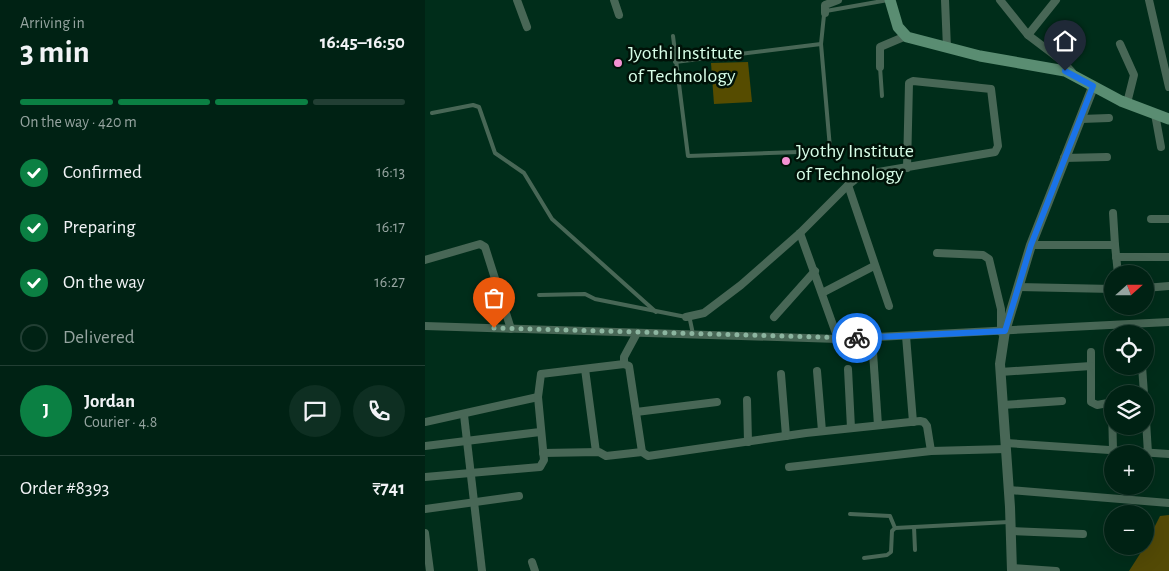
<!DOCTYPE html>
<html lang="en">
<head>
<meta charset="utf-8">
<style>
  body { margin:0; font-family:"Alegreya Sans",sans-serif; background:#0e2f22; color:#f1f3f6; height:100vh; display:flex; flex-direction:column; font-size:19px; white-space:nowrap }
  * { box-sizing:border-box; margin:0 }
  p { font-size:16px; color:#95a4a0 }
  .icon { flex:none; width:28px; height:28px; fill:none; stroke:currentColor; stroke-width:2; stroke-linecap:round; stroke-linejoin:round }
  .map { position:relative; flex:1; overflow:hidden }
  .drawer { display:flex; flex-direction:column; background:#002214; width:425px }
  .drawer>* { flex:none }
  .needle { width:32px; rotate:69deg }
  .fabs { position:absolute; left:679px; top:265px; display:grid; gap:10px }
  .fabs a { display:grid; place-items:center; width:50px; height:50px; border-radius:50%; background:#002214; box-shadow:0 5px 20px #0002,0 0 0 1px #223f34; font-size:25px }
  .pin { position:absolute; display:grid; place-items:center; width:42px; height:42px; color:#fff; margin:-51px -21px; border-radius:50% 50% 50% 0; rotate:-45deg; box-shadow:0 0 5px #0007 }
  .pin .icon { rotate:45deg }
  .courier { position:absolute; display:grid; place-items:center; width:50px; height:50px; margin:-25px; border:4px solid #1a73e8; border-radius:50%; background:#fff; color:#222; box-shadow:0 1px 6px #0007 }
  .head em { font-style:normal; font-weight:700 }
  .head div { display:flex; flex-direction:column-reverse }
  .head { display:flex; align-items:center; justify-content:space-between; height:85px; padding:0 20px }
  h1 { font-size:32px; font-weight:700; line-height:38px }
  .bar { display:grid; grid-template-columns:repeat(4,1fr); gap:8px 5px; align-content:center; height:60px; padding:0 20px }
  .bar i { height:6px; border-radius:4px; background:#223f34 }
  .bar .active { background:#0b8043 }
  .bar p { grid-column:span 4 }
  .line { display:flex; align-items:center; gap:12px; padding:0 20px; border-top:1px solid #223f34 }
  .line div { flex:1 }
  .round { display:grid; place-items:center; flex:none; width:52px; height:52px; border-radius:26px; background:#0e2f22 }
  ol { padding:0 20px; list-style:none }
  li { display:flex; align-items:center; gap:15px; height:55px }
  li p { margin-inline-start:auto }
  li .icon { padding:5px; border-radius:50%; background:#0b8043; color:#fff; stroke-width:4 }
  li:last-child { color:#95a4a0 }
  li i { width:28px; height:28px; border:2px solid #223f34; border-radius:50% }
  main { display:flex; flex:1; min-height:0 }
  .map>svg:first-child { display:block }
  .green { fill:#564c00 }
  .forest { fill:#534a06 }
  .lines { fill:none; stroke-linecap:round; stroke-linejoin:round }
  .service { stroke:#486756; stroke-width:4 }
  .minor { stroke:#486756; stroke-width:8 }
  .tertiary { stroke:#486756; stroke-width:10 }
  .secondary { stroke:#5a8d72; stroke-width:11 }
  .done { stroke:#8cb5a0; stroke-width:5; stroke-dasharray:0 9 }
  .route { stroke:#1a73e8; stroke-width:6 }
  .poi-dot { fill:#f491d3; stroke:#001208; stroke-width:2 }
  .labels { text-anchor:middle; stroke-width:5; stroke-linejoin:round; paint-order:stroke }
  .poi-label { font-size:20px; fill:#d7fee8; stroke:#001208; text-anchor:start }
</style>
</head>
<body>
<main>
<section class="drawer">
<div class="head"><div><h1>3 min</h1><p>Arriving in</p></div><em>16:45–16:50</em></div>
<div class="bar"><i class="active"></i><i class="active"></i><i class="active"></i><i></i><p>On the way · 420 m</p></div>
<ol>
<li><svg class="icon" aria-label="check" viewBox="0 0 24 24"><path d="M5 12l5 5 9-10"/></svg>Confirmed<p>16:13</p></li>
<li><svg class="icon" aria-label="check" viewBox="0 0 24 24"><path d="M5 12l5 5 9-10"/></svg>Preparing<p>16:17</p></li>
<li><svg class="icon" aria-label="check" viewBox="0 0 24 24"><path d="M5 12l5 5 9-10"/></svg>On the way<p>16:27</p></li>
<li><i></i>Delivered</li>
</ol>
<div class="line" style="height:90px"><b class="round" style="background:#0b8043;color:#fff">J</b><div><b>Jordan</b><p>Courier · 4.8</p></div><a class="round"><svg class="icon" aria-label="chat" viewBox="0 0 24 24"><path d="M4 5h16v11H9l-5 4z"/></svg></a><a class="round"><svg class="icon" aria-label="phone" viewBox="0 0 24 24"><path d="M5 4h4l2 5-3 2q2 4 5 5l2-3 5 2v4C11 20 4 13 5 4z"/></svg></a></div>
<div class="line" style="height:65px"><div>Order #8393</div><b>₹741</b></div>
</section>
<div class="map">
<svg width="744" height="571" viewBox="0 0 744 571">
  <rect width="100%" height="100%" fill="#002d1a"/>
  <polygon class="green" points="323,62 327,102 289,104 286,63"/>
  <polygon class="forest" points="744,515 744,571 704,571 720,546 735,516"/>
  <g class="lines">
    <g class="service">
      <polyline points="248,36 263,156 403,151 405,148 396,44 399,15 401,11 463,0"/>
      <polyline points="250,62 396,44"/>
      <polyline points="455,67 457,96"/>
      <polyline points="7,113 48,105 54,107 70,153 99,173 127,219 231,312"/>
      <polyline points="114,295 160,294 170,299 261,317 265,320 268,334"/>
      <polyline points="425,514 465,516 470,528 467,531 466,552 462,555 439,558"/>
      <polyline points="489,527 490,550"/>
      <polyline points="470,528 584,522"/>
    </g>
    <g class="minor">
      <polyline points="92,0 102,27"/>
      <polyline points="189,0 194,15"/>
      <polyline points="520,0 522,48"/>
      <polyline points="575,0 603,35 636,60 647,72"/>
      <polyline points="724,0 744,87"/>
      <polyline points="400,13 400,5 413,0"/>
      <polyline points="603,35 631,0"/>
      <polyline points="695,44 709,75 702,103"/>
      <polyline points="455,67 455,47 481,36"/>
      <polyline points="730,114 736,147"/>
      <polyline points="656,119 684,118"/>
      <polyline points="639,158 682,157"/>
      <polyline points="423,185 464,306"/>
      <polyline points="688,213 690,245"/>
      <polyline points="726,219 744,219"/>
      <polyline points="375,233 413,339"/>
      <polyline points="606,245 690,245 693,274"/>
      <polyline points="512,253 558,255 564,259 576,309 576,332"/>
      <polyline points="691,257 744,257"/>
      <polyline points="0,260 55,244 60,247 86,329"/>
      <polyline points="593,287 688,289"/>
      <polyline points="720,288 744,286"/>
      <polyline points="397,293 449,266"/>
      <polyline points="261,317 279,313 316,285 375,233 423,185 436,175 570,152 573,146 566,89 488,81 484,83 482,168"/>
      <polyline points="349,317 390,271"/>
      <polyline points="0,326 413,339 744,322"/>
      <polyline points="481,336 488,422"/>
      <polyline points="447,338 453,425"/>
      <polyline points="666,352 666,402 672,405 683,403 687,407 688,450"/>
      <polyline points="199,364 199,357 212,333"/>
      <polyline points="717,366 719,394"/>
      <polyline points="160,369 171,452"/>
      <polyline points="423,369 426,428"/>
      <polyline points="392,371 397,431"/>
      <polyline points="575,372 666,366"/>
      <polyline points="356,374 361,436"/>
      <polyline points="322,400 323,442"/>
      <polyline points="578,405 637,401"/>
      <polyline points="720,405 723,453"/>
      <polyline points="211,412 292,402"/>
      <polyline points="39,415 57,571"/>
      <polyline points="0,422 113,397"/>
      <polyline points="581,443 744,454"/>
      <polyline points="0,446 115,432"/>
      <polyline points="118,453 174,452 181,456 217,452"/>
      <polyline points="364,467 506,451"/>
      <polyline points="0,477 115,467 119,460 113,397 116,374 199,364 204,366 217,452 223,456 381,433 495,421 499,422 502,426 506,451 581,449"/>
      <polyline points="584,490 744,503"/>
      <polyline points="0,509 94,496"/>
      <polyline points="586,531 658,534"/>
      <polyline points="0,533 5,571"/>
      <polyline points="107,562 110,571"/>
      <polyline points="587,568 631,571"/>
    </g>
    <polyline class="tertiary" points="587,571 585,507 575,364 580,331 606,245 668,87"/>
    <polyline class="secondary" points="465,0 473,27 482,37 555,56 640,71 696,101 744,119"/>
  </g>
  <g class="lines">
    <polyline class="done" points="69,328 432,338"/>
    <polyline class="route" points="432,338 580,331 606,245 668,86 640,71"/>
  </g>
  <g class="poi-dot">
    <circle cx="193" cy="63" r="5"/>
    <circle cx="361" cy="161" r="5"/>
  </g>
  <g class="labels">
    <g class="poi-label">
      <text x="203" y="59">Jyothi Institute<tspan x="203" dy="23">of Technology</tspan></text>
      <text x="371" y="157">Jyothy Institute<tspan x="371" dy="23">of Technology</tspan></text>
    </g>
  </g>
</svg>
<div class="fabs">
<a><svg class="needle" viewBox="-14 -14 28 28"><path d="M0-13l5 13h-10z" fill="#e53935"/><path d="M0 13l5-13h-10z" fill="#95a4a0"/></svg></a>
<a><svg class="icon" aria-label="locate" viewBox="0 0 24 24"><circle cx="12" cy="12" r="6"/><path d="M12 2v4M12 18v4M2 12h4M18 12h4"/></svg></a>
<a><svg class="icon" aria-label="layers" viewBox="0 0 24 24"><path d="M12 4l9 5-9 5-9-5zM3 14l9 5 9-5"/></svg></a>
<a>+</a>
<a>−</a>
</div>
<div class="pin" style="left:69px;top:328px;background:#ea580c"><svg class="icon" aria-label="bag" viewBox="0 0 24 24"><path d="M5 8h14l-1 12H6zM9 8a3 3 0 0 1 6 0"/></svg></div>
<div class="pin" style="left:640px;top:71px;background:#1f2937"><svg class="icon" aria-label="home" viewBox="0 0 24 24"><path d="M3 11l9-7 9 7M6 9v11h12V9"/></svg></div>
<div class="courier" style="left:432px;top:338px"><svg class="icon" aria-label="bike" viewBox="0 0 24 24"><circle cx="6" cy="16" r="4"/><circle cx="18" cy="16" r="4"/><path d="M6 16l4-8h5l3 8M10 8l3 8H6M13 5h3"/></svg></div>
</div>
</main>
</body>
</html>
